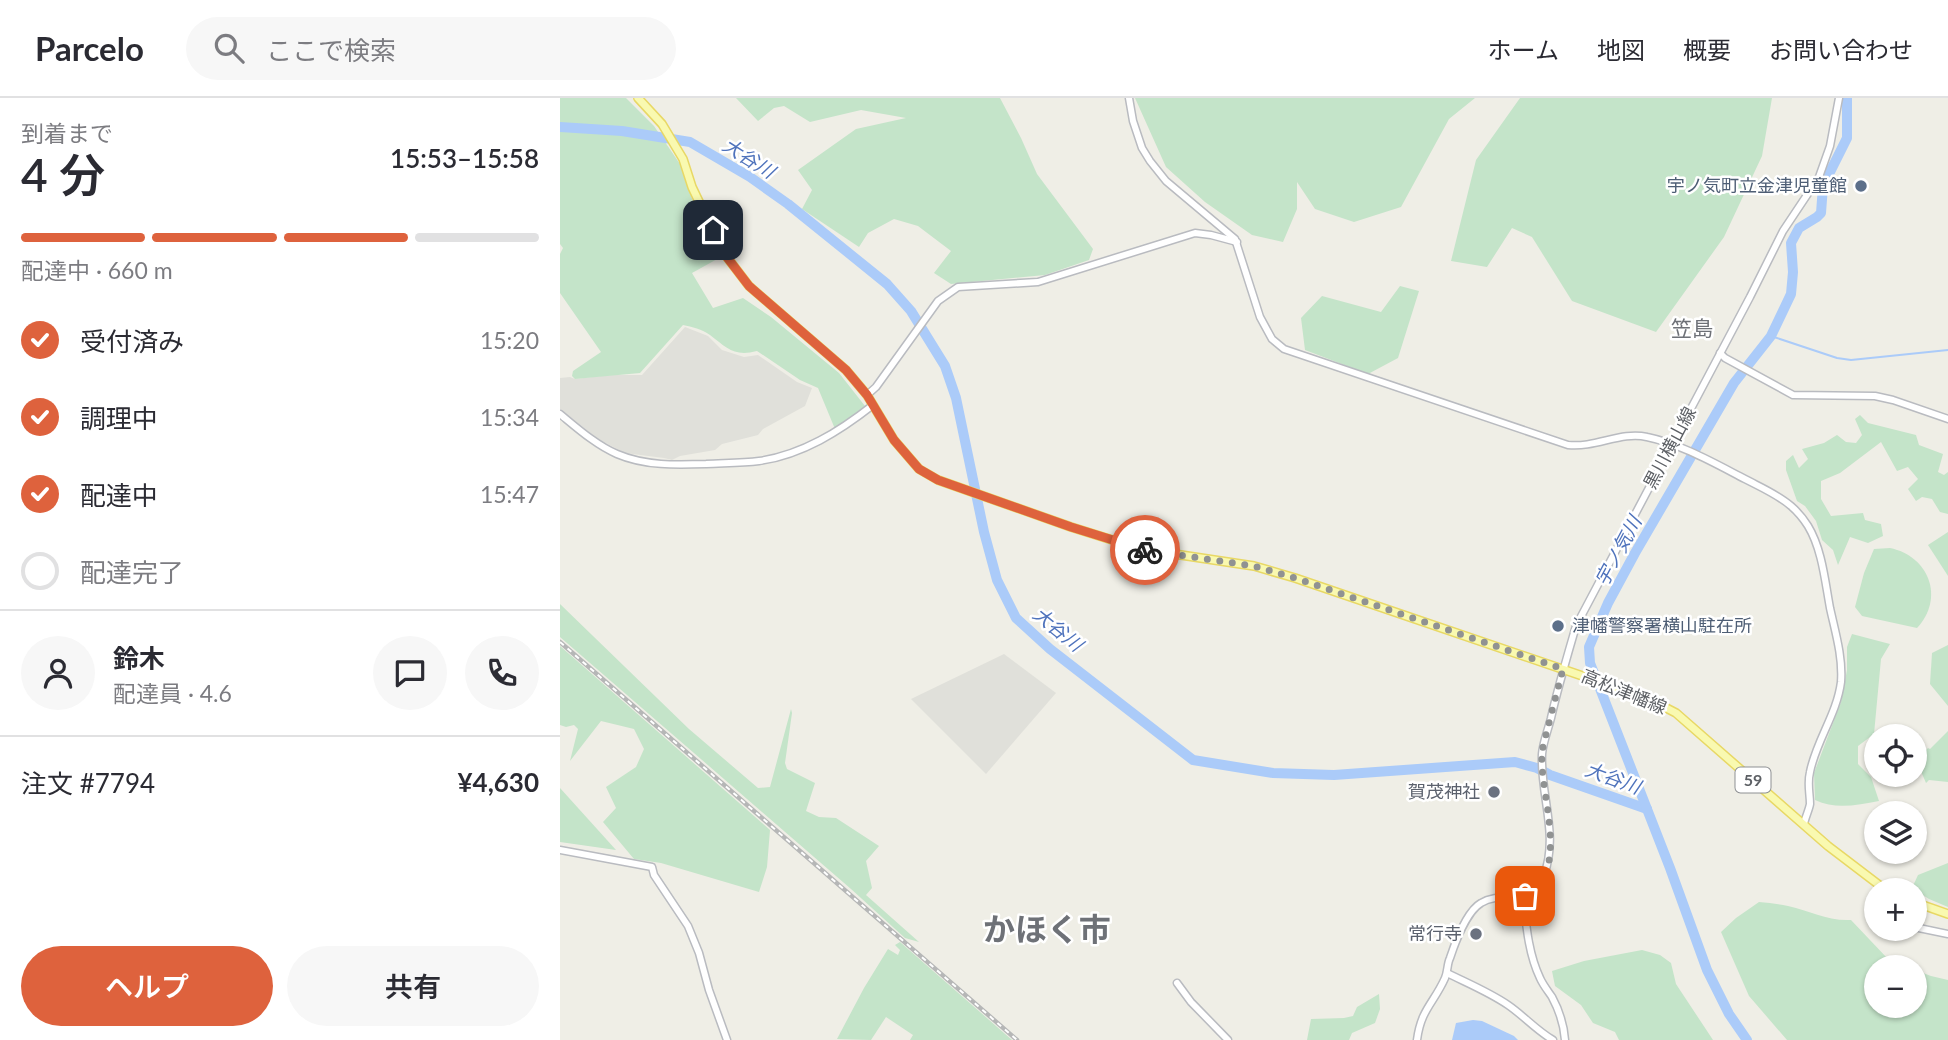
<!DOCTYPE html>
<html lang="ja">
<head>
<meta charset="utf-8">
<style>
  body { margin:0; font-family:Lato,"Noto Sans JP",sans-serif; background:#f7f7f7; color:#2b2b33; height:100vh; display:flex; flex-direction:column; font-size:26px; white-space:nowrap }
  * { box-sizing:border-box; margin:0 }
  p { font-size:23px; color:#7c7c81 }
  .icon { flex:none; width:38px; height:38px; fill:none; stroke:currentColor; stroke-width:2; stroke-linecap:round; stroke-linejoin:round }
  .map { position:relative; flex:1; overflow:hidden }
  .drawer { display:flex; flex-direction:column; background:#fff; width:560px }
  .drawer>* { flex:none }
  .fabs { position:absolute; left:1304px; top:626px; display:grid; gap:14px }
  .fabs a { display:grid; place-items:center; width:63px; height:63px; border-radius:50%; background:#fff; box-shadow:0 2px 5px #0004; font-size:35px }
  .pin { position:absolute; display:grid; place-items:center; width:60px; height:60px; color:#fff; margin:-30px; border-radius:14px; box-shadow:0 4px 10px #0006 }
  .courier { position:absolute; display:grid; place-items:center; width:70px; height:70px; margin:-35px; border:5px solid #de623d; border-radius:50%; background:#fff; color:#222; box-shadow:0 2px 9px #0007 }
  .overview em { font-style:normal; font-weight:600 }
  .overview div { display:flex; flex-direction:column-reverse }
  .overview { display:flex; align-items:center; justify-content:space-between; height:119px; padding:0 21px }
  h1 { font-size:46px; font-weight:600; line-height:52px }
  .bar { display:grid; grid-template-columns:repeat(4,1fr); gap:10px 7px; align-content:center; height:84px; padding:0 21px }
  .bar i { height:9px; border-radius:5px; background:#e1e1e2 }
  .bar .current { background:#de623d }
  .bar p { grid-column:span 4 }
  .line { display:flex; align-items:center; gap:18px; padding:0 21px; border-top:2px solid #e1e1e2 }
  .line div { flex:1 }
  .round { display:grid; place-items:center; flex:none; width:74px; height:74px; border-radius:37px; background:#f7f7f7 }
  ol { padding:0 21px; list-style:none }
  li { display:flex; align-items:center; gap:21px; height:77px }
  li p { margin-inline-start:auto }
  li .icon { padding:7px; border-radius:50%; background:#de623d; color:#fff; stroke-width:4 }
  li:last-child { color:#7c7c81 }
  li i { width:38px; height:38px; border:4px solid #e1e1e2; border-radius:50% }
  .action { display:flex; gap:14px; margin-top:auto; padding:14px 21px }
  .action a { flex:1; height:80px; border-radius:42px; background:#de623d; color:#fff; font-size:28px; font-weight:600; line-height:80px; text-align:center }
  .action a+a { background:#f7f7f7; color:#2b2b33 }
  header { display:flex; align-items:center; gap:42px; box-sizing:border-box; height:98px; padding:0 35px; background:#fff; border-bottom:2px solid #e1e1e2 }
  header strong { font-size:33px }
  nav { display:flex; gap:38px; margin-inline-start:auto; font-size:24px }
  .search { width:490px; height:63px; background:#f7f7f7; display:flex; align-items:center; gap:18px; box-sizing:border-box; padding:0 24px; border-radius:38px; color:#7c7c81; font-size:26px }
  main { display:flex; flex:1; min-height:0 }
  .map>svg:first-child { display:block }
  .industrial { fill:#e0e0da }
  .green { fill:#c4e4c9 }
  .water { fill:#abcbf9 }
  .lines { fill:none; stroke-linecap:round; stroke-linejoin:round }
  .stream { stroke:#abcbf9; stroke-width:2 }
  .river { stroke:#abcbf9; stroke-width:10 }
  .secondary-casing { stroke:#b9bbc0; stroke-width:9 }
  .primary-casing { stroke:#e8d865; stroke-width:10 }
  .secondary { stroke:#fff; stroke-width:6 }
  .primary { stroke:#f9f9b0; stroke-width:7 }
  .rail-casing { stroke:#b6b7b7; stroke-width:4.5 }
  .rail { stroke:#fff; stroke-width:2; stroke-dasharray:5; stroke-linecap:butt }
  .done { stroke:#909292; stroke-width:7; stroke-dasharray:0 12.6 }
  .route { stroke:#de623d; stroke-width:9 }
  .service-dot { fill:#5c6f8a; stroke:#fff; stroke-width:2.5 }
  .worship-dot { fill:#6b7280; stroke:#fff; stroke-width:2.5 }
  .labels { text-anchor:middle; stroke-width:5; stroke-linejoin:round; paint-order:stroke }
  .shield { fill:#fff; stroke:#8e9093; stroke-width:2 }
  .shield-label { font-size:16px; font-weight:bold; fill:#5d6065 }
  .service-label { font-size:18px; fill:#4e5e75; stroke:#fff; text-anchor:end }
  .street-label { font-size:18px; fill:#5d6065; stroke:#fff }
  .worship-label { font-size:18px; fill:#5b616d; stroke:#fff; text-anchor:end }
  .water-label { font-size:19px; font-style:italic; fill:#4f73bc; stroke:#fff }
  .quarter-label { font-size:21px; fill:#6e7177; stroke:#fff }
  .town-label { font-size:32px; font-weight:bold; fill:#6e7177; stroke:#fff }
</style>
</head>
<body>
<header>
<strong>Parcelo</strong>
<div class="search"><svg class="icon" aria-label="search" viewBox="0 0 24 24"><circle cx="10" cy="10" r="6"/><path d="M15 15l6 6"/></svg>ここで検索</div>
<nav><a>ホーム</a><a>地図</a><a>概要</a><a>お問い合わせ</a></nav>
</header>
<main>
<section class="drawer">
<div class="overview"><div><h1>4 分</h1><p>到着まで</p></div><em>15:53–15:58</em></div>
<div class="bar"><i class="current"></i><i class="current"></i><i class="current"></i><i></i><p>配達中 · 660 m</p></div>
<ol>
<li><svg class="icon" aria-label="check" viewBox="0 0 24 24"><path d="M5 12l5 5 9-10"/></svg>受付済み<p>15:20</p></li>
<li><svg class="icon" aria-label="check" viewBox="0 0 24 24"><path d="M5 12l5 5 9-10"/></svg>調理中<p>15:34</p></li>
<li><svg class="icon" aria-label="check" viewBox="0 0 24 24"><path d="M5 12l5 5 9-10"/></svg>配達中<p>15:47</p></li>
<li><i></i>配達完了</li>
</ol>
<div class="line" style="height:126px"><a class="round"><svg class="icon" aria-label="person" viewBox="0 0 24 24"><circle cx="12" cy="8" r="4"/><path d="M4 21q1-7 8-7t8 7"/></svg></a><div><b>鈴木</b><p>配達員 · 4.6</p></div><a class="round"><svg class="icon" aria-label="chat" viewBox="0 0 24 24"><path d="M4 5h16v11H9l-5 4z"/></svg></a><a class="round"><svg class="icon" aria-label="phone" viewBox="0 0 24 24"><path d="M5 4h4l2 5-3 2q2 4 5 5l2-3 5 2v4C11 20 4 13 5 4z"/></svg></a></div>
<div class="line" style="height:91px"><div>注文 #7794</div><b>¥4,630</b></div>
<div class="action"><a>ヘルプ</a><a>共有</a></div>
</section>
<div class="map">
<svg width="1388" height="942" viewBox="0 0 1388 942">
  <rect width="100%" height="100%" fill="#efeee6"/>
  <g class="industrial">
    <polygon points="125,229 148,238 162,252 184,259 198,257 237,284 252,290 245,308 203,331 198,337 162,346 155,352 120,358 112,362 104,360 65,355 38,341 0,311 0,280 10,279 15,281 50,277 82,277"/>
    <polygon points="444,556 496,595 426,676 351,601"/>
  </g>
  <g class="green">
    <path d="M0,0H66L94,28L120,66L136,112L159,160L132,175L153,210L183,200L211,219L279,275L305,308L275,331L258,290L240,282L197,253C174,259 167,250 150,237C142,231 132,229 123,227L80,275L15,281L12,278L13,273L41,254L0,195V156L3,150L0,146Z"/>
    <polygon points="176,0 440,0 461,40 477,76 533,151 529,162 485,177 391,186 374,175 391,153 358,128 334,121 308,135 299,149 242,111 252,92 238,72 296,31 346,20 301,12 250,24 224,8 214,10 198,23"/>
    <polygon points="575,0 915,0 889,21 841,109 794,124 755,111 737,84 737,111 723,144 692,137 645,104 606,69"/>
    <polygon points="960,0 1212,0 1202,58 1164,139 1096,234 1012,203 972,139 952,130 927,169 891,163 916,62"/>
    <polygon points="840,188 859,193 838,260 808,276 745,252 741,220 762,198 821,214"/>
    <polygon points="1300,317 1308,325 1356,337 1359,347 1383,356 1378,374 1384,377 1388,374 1388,416 1380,414 1372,401 1362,399 1356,403 1348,391 1358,381 1348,369 1337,373 1321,344 1280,375 1261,383 1261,401 1271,418 1303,415 1305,422 1321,426 1323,438 1308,445 1290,439 1278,467 1273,452 1262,442 1256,423 1245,408 1237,403 1226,372 1226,363 1233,357 1239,370 1248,361 1242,351 1264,345 1277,337 1286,344 1296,345 1302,337 1295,321"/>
    <polygon points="1388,434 1388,478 1368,447"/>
    <path d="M1330,450C1369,458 1385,500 1357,530L1302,518L1295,509L1304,475L1314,451Z"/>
    <polygon points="0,506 129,631 198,690 210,689 231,611 232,615 225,665 227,671 255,685 246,713 259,719 276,720 319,748 306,763 312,790 306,797 359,844 345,840 291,791 0,539"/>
    <path d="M1292,536L1330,546L1321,561L1314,636L1298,648V666L1311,679L1319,703C1297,707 1276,712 1255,702L1254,675L1281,604L1287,572V549Z"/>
    <polygon points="1388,547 1388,608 1370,586 1372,555"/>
    <polygon points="0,548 210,732 207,769 199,794 101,765 74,761 43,724 56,710 46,689 76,669 84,651 74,631 41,623 10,663 18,631 14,627 6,629 0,627"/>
    <polygon points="1388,633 1388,684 1369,682 1366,685 1360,671 1360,658 1368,650 1370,651"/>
    <polygon points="0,690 56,752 0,744"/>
    <polygon points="1388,765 1388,809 1369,801 1352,790 1358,777"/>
    <path d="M1199,804C1209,805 1219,806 1228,808C1251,813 1266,823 1291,822L1328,861L1349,870H1316V908H1354L1355,872L1371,878L1388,882V942H1227L1189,898L1161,834L1176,820Z"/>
    <polygon points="340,844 452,942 350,942 353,937 326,919 311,942 277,941 304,890 328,851 338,857 340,852 335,847"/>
    <polygon points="1082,852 1100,857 1111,865 1116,886 1153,942 1059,942 1055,934 1033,925 1021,907 995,888 992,873 1024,863"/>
    <polygon points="819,896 820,911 815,925 792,935 789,942 747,942 751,921 784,920 793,918 797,909"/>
  </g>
  <polygon class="water" points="913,922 922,923 954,938 958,942 892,942 896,925"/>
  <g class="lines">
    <polyline class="stream" points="1211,238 1277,260 1291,262 1388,252"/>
    <g class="river">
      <polyline points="0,29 62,33 130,44 190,79 228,106 327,186 351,213 385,268 396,300 424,434 437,482 456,520 490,551 633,662 713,675 774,677 955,664 977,670 990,677 1087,711"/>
      <polyline points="1187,942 1169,916 1147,872 1110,770 1030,565 1029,549 1048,505 1075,455 1174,285 1211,238 1231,196 1233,174 1231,145 1239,130 1257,119 1261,115 1263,88 1287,40 1287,0"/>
    </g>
    <defs>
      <g id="secondary">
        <path d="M569,0L573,23L582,50L590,63L606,83L675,141L700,219L712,241L724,251L1008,347C1036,350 1061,333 1087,339C1121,346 1154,365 1185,381C1200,389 1217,396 1231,408C1238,414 1243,420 1248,428C1262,451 1265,483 1270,510C1275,533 1283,559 1281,584C1277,616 1256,643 1250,674C1247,686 1250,695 1250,706C1249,712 1245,720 1244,726"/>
        <polyline points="1160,255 1165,260 1233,297 1315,298 1333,302 1388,321"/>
        <polyline points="307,297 316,289 378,203 398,189 478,184 635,135 651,137 677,144"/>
        <path d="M0,316C17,330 36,347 57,356C85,368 116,367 146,366C164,365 182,365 199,363C242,357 280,333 313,307"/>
        <polyline points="0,752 92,769 94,777 128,828 139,855 149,892 167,942"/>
        <path d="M963,798C966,825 968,855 980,880C983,887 988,893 992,899C999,912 1004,928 1005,942"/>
        <polyline points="1354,829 1388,836"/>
        <path d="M887,875C907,885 929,894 948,907C964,918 976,932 993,942"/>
        <polyline points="617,885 631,904 668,942"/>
        <path d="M857,942C861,911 874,905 885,880C888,873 887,866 890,860C895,845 907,813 921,805C944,791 971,812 984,777C999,737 980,697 982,656C983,644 988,632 991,620C998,589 1007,559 1016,528L1190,199L1223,133L1259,79L1270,48L1279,0"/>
      </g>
      <g id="primary">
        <polyline points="78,0 102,26 123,61 132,89 163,154 189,188 286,272 307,297 334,342 359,371 378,382 511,429 581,451 694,468 735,480 1087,600 1116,615 1268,748 1327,793"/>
        <polyline points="1354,804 1388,816"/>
      </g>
    </defs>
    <use href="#secondary" class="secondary-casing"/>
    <use href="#primary" class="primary-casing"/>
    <use href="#secondary" class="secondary"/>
    <use href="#primary" class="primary"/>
    <defs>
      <polyline id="rail" points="0,544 457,942"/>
    </defs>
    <use href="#rail" class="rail-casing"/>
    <use href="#rail" class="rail"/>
  </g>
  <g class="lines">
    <path class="done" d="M585,452L694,468L735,480L1003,571C998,590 993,609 988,629C986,637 983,646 982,655C979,697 1012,772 965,798"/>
    <polyline class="route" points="153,132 163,154 189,188 286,272 307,297 334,342 359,371 378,382 511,429 585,452"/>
  </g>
  <g class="service-dot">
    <circle cx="1301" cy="88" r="7"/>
    <circle cx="998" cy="528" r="7"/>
  </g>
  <g class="worship-dot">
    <circle cx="934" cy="694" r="7"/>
    <circle cx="916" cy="836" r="7"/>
  </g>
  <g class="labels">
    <rect class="shield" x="1175.5" y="669.5" width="35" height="25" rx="5"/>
    <g class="shield-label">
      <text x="1193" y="688">59</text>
    </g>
    <g class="service-label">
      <text x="1287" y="94">宇ノ気町立金津児童館</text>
      <text x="1012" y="534" text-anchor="start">津幡警察署横山駐在所</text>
    </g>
    <g class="street-label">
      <text transform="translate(1110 350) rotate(-62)" y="6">黒川横山線</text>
      <text transform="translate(1064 594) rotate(22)" y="6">高松津幡線</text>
    </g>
    <g class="worship-label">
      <text x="920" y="700">賀茂神社</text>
      <text x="902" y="842">常行寺</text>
    </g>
    <g class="water-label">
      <text transform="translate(189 60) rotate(32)" y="7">大谷川</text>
      <text transform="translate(1058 453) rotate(-62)" y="7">宇ノ気川</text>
      <text transform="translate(498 531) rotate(39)" y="7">大谷川</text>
      <text transform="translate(1053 680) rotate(20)" y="7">大谷川</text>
    </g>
    <g class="quarter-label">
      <text x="1132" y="238">笠島</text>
    </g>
    <g class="town-label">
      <text x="487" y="843">かほく市</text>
    </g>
  </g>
</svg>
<div class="fabs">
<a><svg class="icon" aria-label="locate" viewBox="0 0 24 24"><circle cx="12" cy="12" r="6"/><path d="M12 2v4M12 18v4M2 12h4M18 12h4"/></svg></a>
<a><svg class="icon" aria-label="layers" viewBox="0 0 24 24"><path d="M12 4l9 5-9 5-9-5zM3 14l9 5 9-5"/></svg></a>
<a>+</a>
<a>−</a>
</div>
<div class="pin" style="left:965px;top:798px;background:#ea580c"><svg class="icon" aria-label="bag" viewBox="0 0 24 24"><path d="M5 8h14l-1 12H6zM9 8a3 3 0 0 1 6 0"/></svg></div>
<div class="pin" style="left:153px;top:132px;background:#1f2937"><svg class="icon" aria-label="home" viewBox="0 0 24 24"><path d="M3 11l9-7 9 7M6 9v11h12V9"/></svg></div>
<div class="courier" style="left:585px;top:452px"><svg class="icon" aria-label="bike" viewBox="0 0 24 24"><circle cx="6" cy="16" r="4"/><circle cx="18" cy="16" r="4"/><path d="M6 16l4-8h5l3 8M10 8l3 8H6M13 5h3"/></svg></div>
</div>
</main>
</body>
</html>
